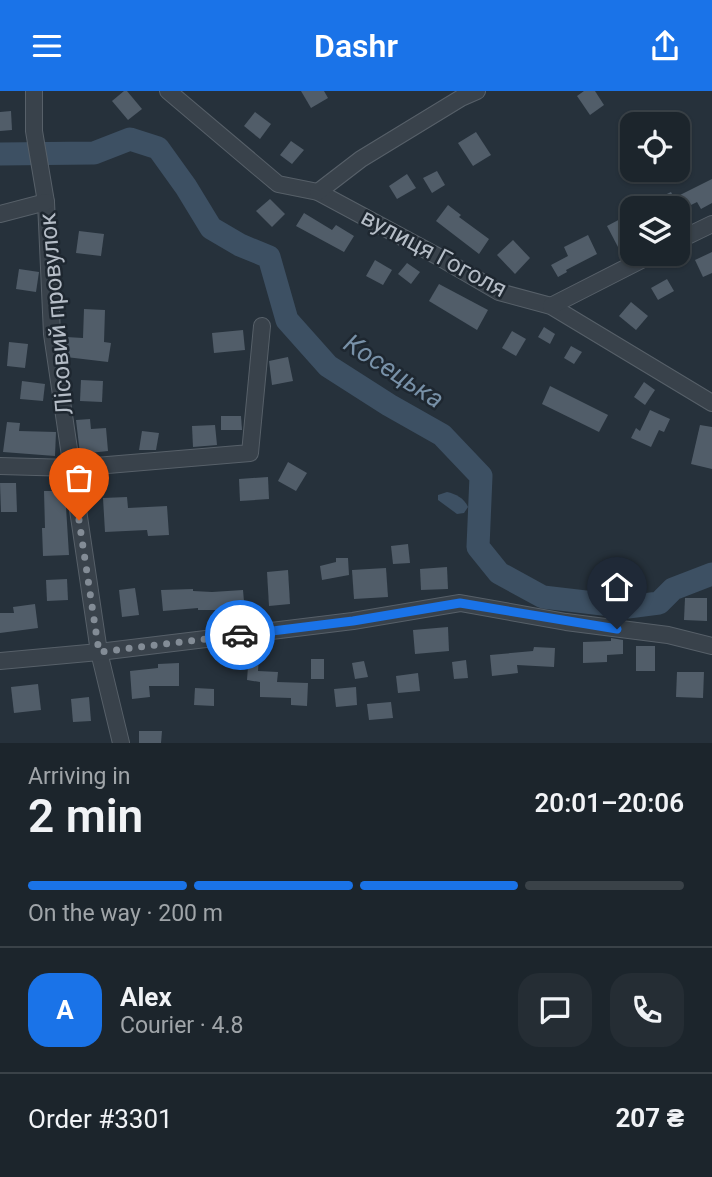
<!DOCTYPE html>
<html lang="en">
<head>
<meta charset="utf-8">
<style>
  body { margin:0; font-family:Roboto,sans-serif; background:#252d34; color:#f1f3f6; height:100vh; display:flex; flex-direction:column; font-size:26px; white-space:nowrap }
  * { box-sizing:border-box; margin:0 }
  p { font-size:23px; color:#a0a5a9 }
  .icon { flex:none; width:38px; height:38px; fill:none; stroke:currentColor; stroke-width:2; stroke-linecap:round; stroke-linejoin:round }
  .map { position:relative; height:652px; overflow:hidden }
  .sheet { display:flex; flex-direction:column; background:#1c252c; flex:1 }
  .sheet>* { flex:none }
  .fabs { position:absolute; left:620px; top:21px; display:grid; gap:14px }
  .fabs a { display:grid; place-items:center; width:70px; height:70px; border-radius:14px; background:#1c252c; box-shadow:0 2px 5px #0004,0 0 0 2px #3a4248; font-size:35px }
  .pin { position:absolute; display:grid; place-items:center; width:60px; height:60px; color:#fff; margin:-72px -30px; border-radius:50% 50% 50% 0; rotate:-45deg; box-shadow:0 0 7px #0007 }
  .pin .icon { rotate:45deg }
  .courier { position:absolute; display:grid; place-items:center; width:70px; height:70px; margin:-35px; border:5px solid #1a73e8; border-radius:50%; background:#fff; color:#222; box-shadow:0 2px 9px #0007 }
  .summary em { font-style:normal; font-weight:600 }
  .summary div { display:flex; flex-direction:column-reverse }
  .summary { display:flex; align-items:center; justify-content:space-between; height:119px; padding:0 28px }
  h1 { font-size:46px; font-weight:600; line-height:52px }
  .bar { display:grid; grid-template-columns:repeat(4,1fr); gap:10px 7px; align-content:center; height:84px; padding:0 28px }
  .bar i { height:9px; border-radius:5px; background:#3a4248 }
  .bar .active { background:#1a73e8 }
  .bar p { grid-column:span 4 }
  .line { display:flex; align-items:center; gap:18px; padding:0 28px; border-top:2px solid #3a4248 }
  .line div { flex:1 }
  .round { display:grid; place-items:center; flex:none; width:74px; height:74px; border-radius:21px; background:#252d34 }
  header { display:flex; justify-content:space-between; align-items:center; height:91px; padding:0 28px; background:#1a73e8; color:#fff; font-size:32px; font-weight:600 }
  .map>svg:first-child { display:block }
  .water { fill:#3d5063 }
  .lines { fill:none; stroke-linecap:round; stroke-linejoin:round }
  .river { stroke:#3d5063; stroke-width:23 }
  .building { fill:#515d69 }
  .street-casing { stroke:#576069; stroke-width:18 }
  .street { stroke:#39424b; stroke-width:16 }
  .done { stroke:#838c96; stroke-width:7; stroke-dasharray:0 12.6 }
  .route { stroke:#1a73e8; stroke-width:9 }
  .labels { text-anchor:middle; stroke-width:5; stroke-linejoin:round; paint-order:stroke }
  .street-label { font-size:24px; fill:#b5bdc7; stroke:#1e2730 }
  .water-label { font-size:26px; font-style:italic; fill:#7891a8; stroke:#1e2730 }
</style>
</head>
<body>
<header><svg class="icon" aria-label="menu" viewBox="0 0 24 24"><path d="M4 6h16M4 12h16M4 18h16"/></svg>Dashr<svg class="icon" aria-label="share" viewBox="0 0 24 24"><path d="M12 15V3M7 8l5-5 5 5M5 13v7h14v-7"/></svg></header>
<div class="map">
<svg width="712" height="652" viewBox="0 0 712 652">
  <rect width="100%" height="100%" fill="#26313b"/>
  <path class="water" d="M447,401C456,403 464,407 468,416L464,422L457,423L438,409V404Z"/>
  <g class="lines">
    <polyline class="river" points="0,63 94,62 130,48 158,57 186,96 211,137 240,154 269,166 287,229 328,275 389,314 442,344 481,385 478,456 499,482 543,506 628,516 659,512 673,498 712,483"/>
  </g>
  <g class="building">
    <polygon points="124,0 127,0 142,18 128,29 112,10"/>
    <polygon points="301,0 324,0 328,7 311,17"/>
    <polygon points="584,0 595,0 604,14 590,24 577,5"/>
    <polygon points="11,20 12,39 0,40 0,21"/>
    <polygon points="255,21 271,33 260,48 244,35"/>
    <polygon points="476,41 491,64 473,75 458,52"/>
    <polygon points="291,50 304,59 292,73 280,64"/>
    <polygon points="437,80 445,94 432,102 423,87"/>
    <polygon points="407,83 416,97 397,108 389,95"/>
    <polygon points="712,88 712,112 701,118 697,111 677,121 677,117 638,117 671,101 674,107"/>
    <polygon points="270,108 285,123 272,136 256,120"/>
    <polygon points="448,114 461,124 459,126 489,148 479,163 436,130"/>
    <polygon points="304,122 332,139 336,134 354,145 344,161 296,135"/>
    <polygon points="626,125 632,136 632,149 618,156 607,135"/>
    <polygon points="79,140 104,143 101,165 76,162"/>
    <polygon points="588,144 597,163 566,179 567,181 558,186 551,174 568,165 564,156"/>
    <polygon points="513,149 530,167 515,183 497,164"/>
    <polygon points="712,161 712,182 703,186 695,169"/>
    <polygon points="375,169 392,179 383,194 366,185"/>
    <polygon points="407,172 420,181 411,193 398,183"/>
    <polygon points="19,178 39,181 36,201 16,198"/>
    <polygon points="667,188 674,200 658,209 651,197"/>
    <polygon points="439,193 488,219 477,239 429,210"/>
    <polygon points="631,211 648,225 636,239 619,225"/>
    <polygon points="84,218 105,219 104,251 111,252 108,271 66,266 66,246 83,247"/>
    <polygon points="544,236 555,243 550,253 538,246"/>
    <polygon points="243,239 245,259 214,262 212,242"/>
    <polygon points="512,240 526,248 516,265 502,257"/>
    <polygon points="9,251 28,253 25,277 7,275"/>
    <polygon points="571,255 582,261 574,273 564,267"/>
    <polygon points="288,266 293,290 272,294 269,270"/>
    <polygon points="81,289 103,290 102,311 80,310"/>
    <polygon points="22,290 45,293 43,310 20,308"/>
    <polygon points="644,291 655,299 645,314 634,306"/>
    <polygon points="550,295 608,324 599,341 542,313"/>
    <polygon points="650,319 670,328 664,341 659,339 651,356 631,347 636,337 640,340"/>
    <polygon points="221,325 241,325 242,339 221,339"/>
    <polygon points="90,328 91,338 106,337 108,360 80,363 76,329"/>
    <polygon points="7,331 20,332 19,340 56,341 55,365 3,361"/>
    <polygon points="215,334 217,354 193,356 192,335"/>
    <polygon points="700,334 712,336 712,378 691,373"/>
    <polygon points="142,340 159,342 156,359 139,359"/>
    <polygon points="288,371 307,382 296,400 278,390"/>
    <polygon points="268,386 269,408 240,410 239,388"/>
    <polygon points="0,392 16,392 17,421 1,421"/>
    <polygon points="44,400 65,400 69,464 43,465 42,437 45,437"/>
    <polygon points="127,406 128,417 167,415 169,444 148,445 147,439 105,441 103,407"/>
    <polygon points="408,453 410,472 393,473 391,455"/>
    <polygon points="336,467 348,467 349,484 322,489 320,475 336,471"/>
    <polygon points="447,476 448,498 421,499 420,478"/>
    <polygon points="386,477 388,506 354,508 352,479"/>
    <polygon points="288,479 290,513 269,515 267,481"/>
    <polygon points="67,488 68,509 47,510 46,489"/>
    <polygon points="135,497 139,524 122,526 119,499"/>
    <polygon points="193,498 193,500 212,501 243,499 245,522 218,524 218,519 198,519 198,517 163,520 161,499"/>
    <polygon points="685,507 707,507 707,530 684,529"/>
    <polygon points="35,513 38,537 0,542 0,522 14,522 13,516"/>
    <polygon points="448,536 449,560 415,563 413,539"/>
    <polygon points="611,547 623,549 623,563 607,564 607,571 583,572 583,551 611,550"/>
    <rect x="636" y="555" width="19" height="25"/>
    <polygon points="534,556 555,557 554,576 517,574 518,582 492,585 490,564 533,560"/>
    <polygon points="249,562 259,564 258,580 278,581 277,591 308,592 307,615 291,614 291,607 260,606 260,591 247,589"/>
    <rect x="311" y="568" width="13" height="20"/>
    <polygon points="466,569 468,587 454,588 452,571"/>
    <polygon points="364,570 368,586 355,588 352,572"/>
    <polygon points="179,572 179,595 149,595 150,606 132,608 130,580 158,577 158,573"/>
    <polygon points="677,581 704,581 703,607 676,606"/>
    <polygon points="418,582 420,600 398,602 396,585"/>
    <polygon points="38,593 41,619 14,622 11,596"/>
    <polygon points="356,596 357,614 336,616 334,598"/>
    <polygon points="195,597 214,598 214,615 194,614"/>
    <polygon points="89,606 91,630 73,631 71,608"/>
    <polygon points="391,611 393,627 369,629 367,613"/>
    <polygon points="139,640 162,640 161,652 139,652"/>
  </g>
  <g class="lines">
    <defs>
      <g id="street">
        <polyline points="34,0 34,40 46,111 52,243 99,561 121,652"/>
        <polyline points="168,0 278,93 318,101 437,165 499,201 551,215 712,312"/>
        <polyline points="318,101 361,68 461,7 477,0"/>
        <polyline points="0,123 46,111"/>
        <polyline points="677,150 712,133"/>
        <polyline points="551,215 653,163"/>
        <polyline points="0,375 72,377 250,362 262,235"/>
        <polyline points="0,570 99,561 353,530 460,512 566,531 668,544 712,555"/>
      </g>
    </defs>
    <use href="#street" class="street-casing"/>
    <use href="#street" class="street"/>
  </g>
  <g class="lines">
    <polyline class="done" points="79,429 99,561 240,544"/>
    <polyline class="route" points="240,544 353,530 460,512 617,538"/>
  </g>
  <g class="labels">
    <g class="street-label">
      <text transform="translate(434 162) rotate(28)" y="8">вулиця Гоголя</text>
      <text transform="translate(56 223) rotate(-95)" y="8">Лісовий провулок</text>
    </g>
    <g class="water-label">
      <text transform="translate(394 280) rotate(33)" y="9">Косецька</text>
    </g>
  </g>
</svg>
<div class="fabs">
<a><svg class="icon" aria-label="locate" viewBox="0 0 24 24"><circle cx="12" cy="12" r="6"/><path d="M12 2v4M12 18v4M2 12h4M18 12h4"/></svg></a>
<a><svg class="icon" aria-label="layers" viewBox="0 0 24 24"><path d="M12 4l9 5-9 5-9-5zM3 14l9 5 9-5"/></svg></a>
</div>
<div class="pin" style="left:79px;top:429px;background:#ea580c"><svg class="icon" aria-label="bag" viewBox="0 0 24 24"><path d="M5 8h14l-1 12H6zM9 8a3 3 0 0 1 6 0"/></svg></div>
<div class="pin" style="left:617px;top:538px;background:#1f2937"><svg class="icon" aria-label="home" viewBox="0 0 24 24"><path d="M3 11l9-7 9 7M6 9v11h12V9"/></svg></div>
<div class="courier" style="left:240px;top:544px"><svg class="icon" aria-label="car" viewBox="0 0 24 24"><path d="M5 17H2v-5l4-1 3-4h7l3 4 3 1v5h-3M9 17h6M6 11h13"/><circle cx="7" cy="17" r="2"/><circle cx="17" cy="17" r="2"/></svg></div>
</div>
<section class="sheet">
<div class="summary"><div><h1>2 min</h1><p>Arriving in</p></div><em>20:01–20:06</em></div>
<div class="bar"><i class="active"></i><i class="active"></i><i class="active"></i><i></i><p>On the way · 200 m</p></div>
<div class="line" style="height:126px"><b class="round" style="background:#1a73e8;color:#fff">A</b><div><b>Alex</b><p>Courier · 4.8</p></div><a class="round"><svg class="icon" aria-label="chat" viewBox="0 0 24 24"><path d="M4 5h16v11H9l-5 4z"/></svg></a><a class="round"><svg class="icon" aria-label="phone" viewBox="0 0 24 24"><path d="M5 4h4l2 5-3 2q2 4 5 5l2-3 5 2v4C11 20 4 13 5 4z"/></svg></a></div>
<div class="line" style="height:91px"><div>Order #3301</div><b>207 ₴</b></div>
</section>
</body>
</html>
